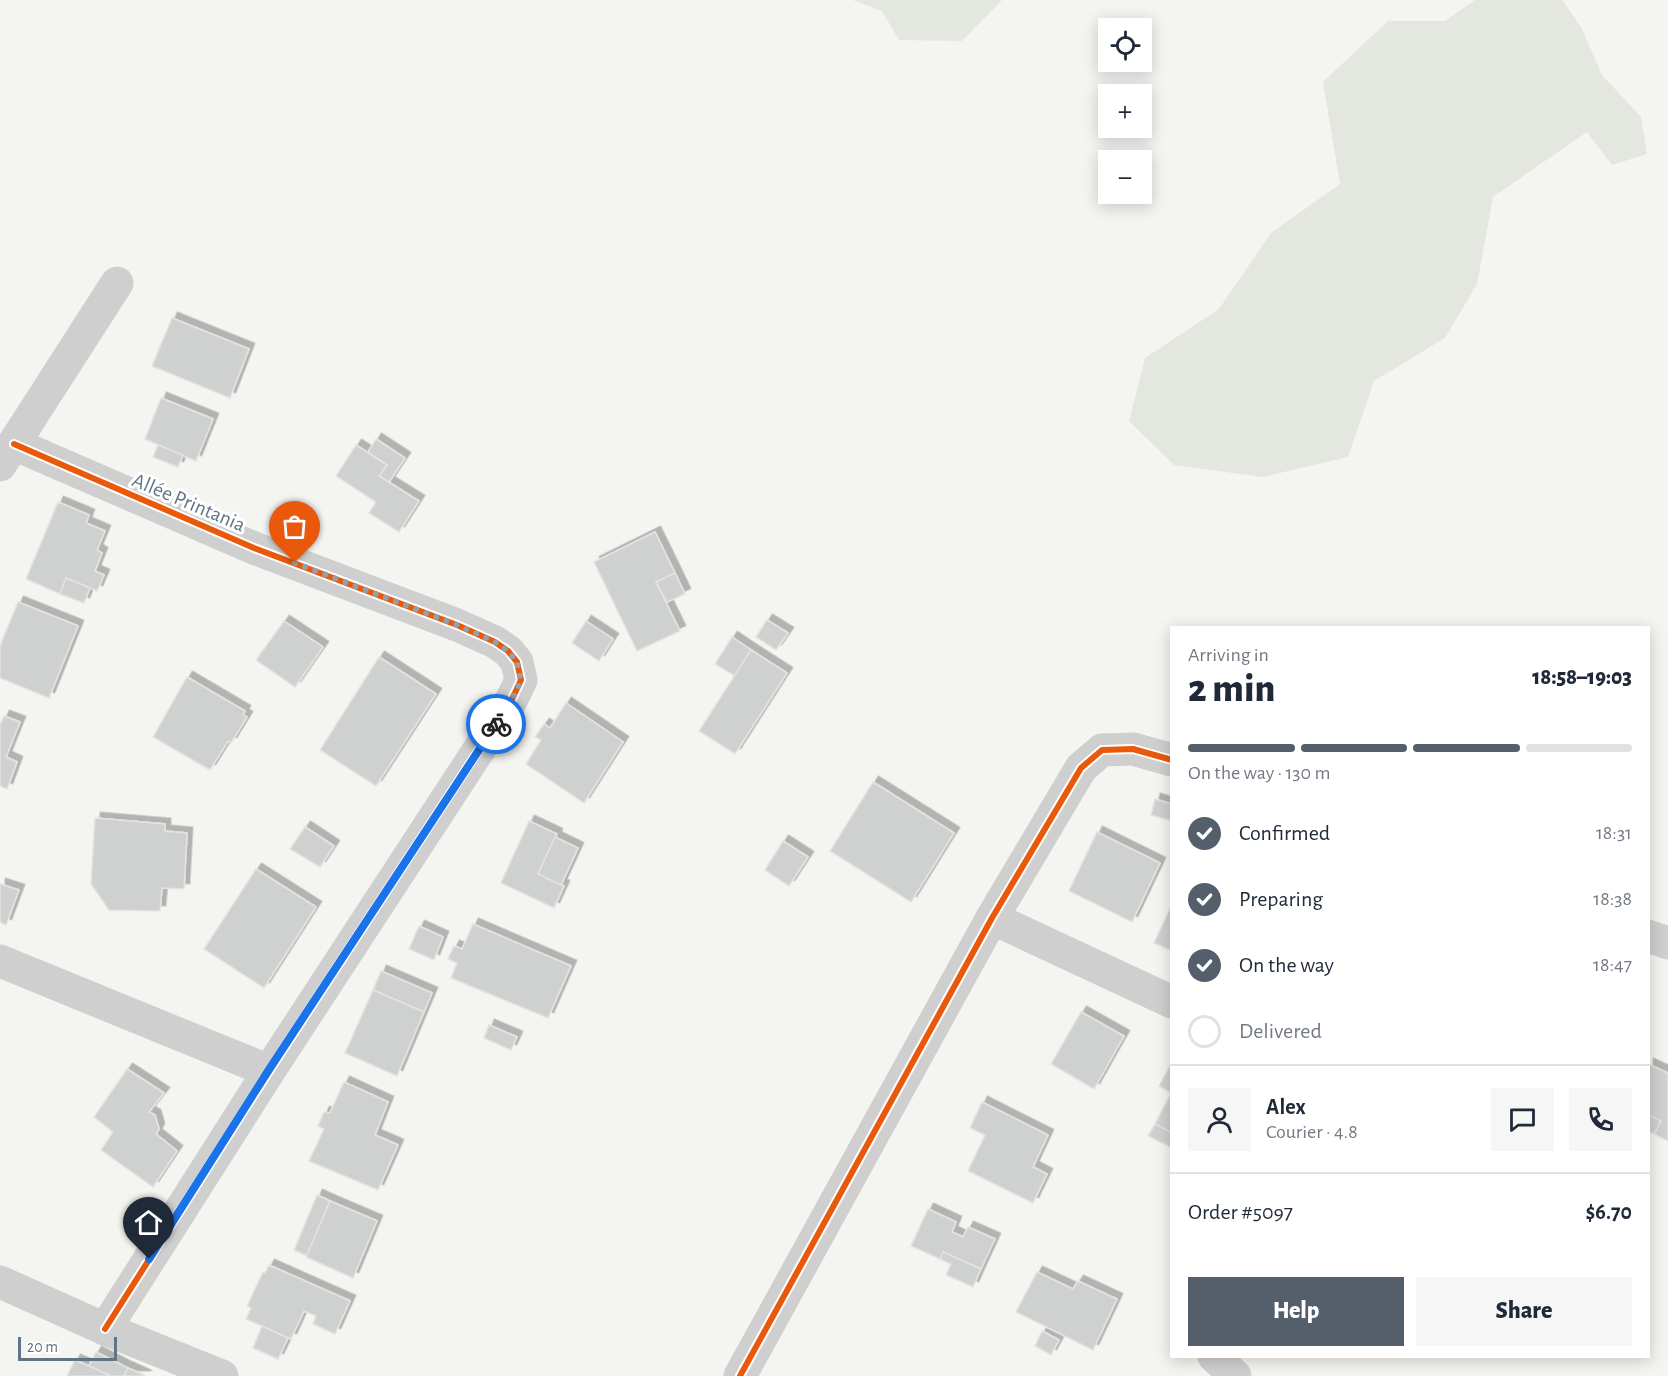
<!DOCTYPE html>
<html lang="en">
<head>
<meta charset="utf-8">
<style>
  body { margin:0; font-family:"Alegreya Sans",sans-serif; background:#f6f6f7; color:#1f2937; height:100vh; display:flex; flex-direction:column; font-size:22px; white-space:nowrap }
  * { box-sizing:border-box; margin:0 }
  p { font-size:20px; color:#747a83 }
  .icon { flex:none; width:33px; height:33px; fill:none; stroke:currentColor; stroke-width:2; stroke-linecap:round; stroke-linejoin:round }
  .map { position:relative; flex:1; overflow:hidden }
  .drawer { position:absolute; left:1170px; top:626px; width:480px; height:732px; display:flex; flex-direction:column; background:#fff; border-radius:0px; box-shadow:0 3px 15px #0003 }
  .drawer>* { flex:none }
  .controls { position:absolute; left:1098px; top:18px; display:grid; gap:12px }
  .controls a { display:grid; place-items:center; width:54px; height:54px; border-radius:0px; background:#fff; box-shadow:0 3px 15px #0003; font-size:30px }
  .scale { position:absolute; left:18px; bottom:15px; width:99px; box-sizing:border-box; padding-left:6px; border:3px solid #617484; border-top:0; font-size:16px; line-height:21px; white-space:nowrap; color:#617484; -webkit-text-stroke:4px #fff; paint-order:stroke }
  .pin { position:absolute; display:grid; place-items:center; width:51px; height:51px; color:#fff; margin:-62px -26px; border-radius:50% 50% 50% 0; rotate:-45deg; box-shadow:0 0 6px #0007 }
  .pin .icon { rotate:45deg }
  .courier { position:absolute; display:grid; place-items:center; width:60px; height:60px; margin:-30px; border:4px solid #1a73e8; border-radius:50%; background:#fff; color:#222; box-shadow:0 2px 8px #0007 }
  .headline em { font-style:normal; font-weight:800 }
  .headline div { display:flex; flex-direction:column-reverse }
  .headline { display:flex; align-items:center; justify-content:space-between; height:102px; padding:0 18px }
  h1 { font-size:39px; font-weight:800; line-height:45px }
  .bar { display:grid; grid-template-columns:repeat(4,1fr); gap:9px 6px; align-content:center; height:72px; padding:0 18px }
  .bar i { height:8px; border-radius:4px; background:#e0e1e3 }
  .bar .selected { background:#545f6b }
  .bar p { grid-column:span 4 }
  .line { display:flex; align-items:center; gap:15px; padding:0 18px; border-top:2px solid #e0e1e3 }
  .line div { flex:1 }
  .round { display:grid; place-items:center; flex:none; width:63px; height:63px; border-radius:0px; background:#f6f6f7 }
  ol { padding:0 18px; list-style:none }
  li { display:flex; align-items:center; gap:18px; height:66px }
  li p { margin-inline-start:auto }
  li .icon { padding:6px; border-radius:50%; background:#545f6b; color:#fff; stroke-width:4 }
  li:last-child { color:#747a83 }
  li i { width:33px; height:33px; border:3px solid #e0e1e3; border-radius:50% }
  .action { display:flex; gap:12px; margin-top:auto; padding:12px 18px }
  .action a { flex:1; height:69px; border-radius:0px; background:#545f6b; color:#fff; font-size:24px; font-weight:800; line-height:69px; text-align:center }
  .action a+a { background:#f6f6f7; color:#1f2937 }
  .map>svg:first-child { display:block }
  .green { fill:#e3e7df }
  .building { fill:#cfd0d0; stroke:#e3e3e1; stroke-width:1.5; filter:url(#shadow) }
  .lines { fill:none; stroke-linecap:round; stroke-linejoin:round }
  .minor { stroke:#cfcfd0; stroke-width:33 }
  .cycleway-casing { stroke:#fff; stroke-width:10 }
  .cycleway { stroke:#e8590c; stroke-width:6 }
  .done { stroke:#94a1aa; stroke-width:6; stroke-dasharray:0 10.8 }
  .route { stroke:#1a73e8; stroke-width:8 }
  .labels { text-anchor:middle; stroke-width:6; stroke-linejoin:round; paint-order:stroke }
  .street-label { font-size:21px; fill:#617484; stroke:#fff }
</style>
</head>
<body>
<div class="map">
<svg width="1668" height="1376" viewBox="0 0 1668 1376">
  <defs>
    <filter id="shadow"><feDropShadow dx="5.5" dy="-5.5" stdDeviation="0" flood-color="#0004"/></filter>
  </defs>
  <rect width="100%" height="100%" fill="#f4f4f1"/>
  <g class="green">
    <polygon points="853,0 1002,0 962,41 899,40 882,11"/>
    <polygon points="1475,0 1562,0 1581,27 1602,75 1641,117 1647,154 1612,165 1587,132 1493,197 1477,284 1445,338 1374,381 1348,457 1263,477 1174,465 1129,421 1145,358 1219,309 1271,233 1340,184 1323,82 1388,21 1445,21"/>
  </g>
  <g class="building">
    <polygon points="172,318 249,349 230,398 152,366"/>
    <polygon points="161,398 213,419 196,461 145,439"/>
    <polygon points="376,439 405,458 389,482 379,476 387,465 368,452"/>
    <polygon points="158,445 183,455 178,467 153,457"/>
    <polygon points="356,445 387,465 379,476 419,501 399,532 369,513 376,502 336,476"/>
    <polygon points="58,502 89,515 86,523 105,531 97,550 102,553 95,571 104,575 97,591 66,578 60,594 26,579"/>
    <polygon points="655,532 675,573 656,582 680,631 637,651 594,562"/>
    <polygon points="675,573 685,594 667,602 656,582"/>
    <polygon points="66,578 90,588 84,603 60,594"/>
    <polygon points="18,602 78,626 49,698 0,678 0,646"/>
    <polygon points="767,620 788,633 776,650 756,637"/>
    <polygon points="284,621 323,647 295,687 256,660"/>
    <polygon points="586,621 613,639 599,661 572,643"/>
    <polygon points="732,637 751,650 735,676 715,664"/>
    <polygon points="751,650 787,673 735,754 699,731"/>
    <polygon points="379,657 436,694 376,786 320,750"/>
    <polygon points="187,677 245,711 243,715 247,717 231,743 228,741 210,770 153,737"/>
    <polygon points="566,703 623,742 584,803 526,764 541,740 535,737 544,724 550,728"/>
    <polygon points="4,716 20,722 6,757 17,762 7,789 0,786 0,725"/>
    <polygon points="873,782 954,833 911,902 830,851"/>
    <polygon points="1155,799 1172,804 1172,821 1151,815"/>
    <polygon points="95,818 165,824 165,831 187,833 184,889 162,888 160,911 109,910 91,884"/>
    <polygon points="529,821 557,834 538,874 564,886 554,908 501,883"/>
    <polygon points="305,827 334,846 320,867 290,849"/>
    <polygon points="1097,832 1160,863 1132,922 1069,891"/>
    <polygon points="555,837 578,848 561,885 538,874"/>
    <polygon points="783,841 808,857 789,886 765,870"/>
    <polygon points="256,869 316,907 264,988 204,949"/>
    <polygon points="0,884 19,890 6,925 0,922"/>
    <polygon points="1172,904 1172,951 1154,943"/>
    <polygon points="473,924 571,966 548,1018 451,978 457,963 448,959 454,946 462,949"/>
    <polygon points="419,926 443,937 434,960 409,949"/>
    <polygon points="381,971 432,993 424,1012 373,990"/>
    <polygon points="373,990 424,1012 397,1076 345,1053"/>
    <polygon points="1081,1012 1124,1036 1094,1089 1051,1064"/>
    <polygon points="489,1025 517,1037 511,1050 484,1038"/>
    <polygon points="1172,1062 1172,1093 1171,1093 1159,1086"/>
    <polygon points="1648,1064 1668,1073 1668,1141 1654,1134 1661,1121 1648,1115"/>
    <polygon points="127,1069 164,1093 149,1112 155,1115 159,1129 156,1134 177,1151 153,1187 101,1150 113,1132 94,1117"/>
    <polygon points="344,1082 388,1102 375,1135 398,1145 378,1190 309,1161 324,1129 318,1126 324,1112 330,1113"/>
    <polygon points="1171,1093 1172,1093 1172,1133 1155,1124"/>
    <polygon points="982,1102 1048,1135 1033,1167 1047,1174 1033,1203 968,1171 985,1135 970,1128"/>
    <polygon points="1648,1115 1661,1121 1654,1134 1648,1132"/>
    <polygon points="1155,1124 1172,1133 1172,1148 1148,1136"/>
    <polygon points="317,1195 330,1201 307,1256 294,1250"/>
    <polygon points="330,1201 377,1221 353,1278 306,1257"/>
    <polygon points="928,1209 956,1222 952,1232 963,1237 968,1227 995,1239 981,1269 943,1252 940,1259 911,1246"/>
    <polygon points="943,1252 981,1269 973,1287 946,1275 951,1264 940,1259"/>
    <polygon points="269,1265 350,1301 335,1334 313,1324 316,1316 304,1311 291,1339 246,1319 251,1308 247,1306 263,1272 265,1273"/>
    <polygon points="1037,1272 1073,1289 1078,1281 1117,1299 1093,1350 1016,1312"/>
    <polygon points="262,1326 288,1338 278,1359 253,1348"/>
    <polygon points="1042,1331 1059,1340 1051,1355 1035,1346"/>
    <polygon points="96,1352 128,1368 124,1376 111,1376 89,1366"/>
    <polygon points="75,1360 89,1366 111,1376 67,1376"/>
    <polygon points="128,1368 146,1376 124,1376"/>
  </g>
  <g class="lines">
    <g class="minor">
      <polyline points="14,444 254,548 457,625 495,642 508,651 517,662 521,680 512,699 269,1071 105,1329"/>
      <polyline points="0,465 117,283"/>
      <polyline points="992,918 1172,1002"/>
      <polyline points="1648,936 1668,943"/>
      <polyline points="0,961 269,1071"/>
      <polyline points="0,1282 105,1329 222,1376"/>
      <polyline points="1214,1356 1235,1376"/>
      <polyline points="740,1376 992,918 1081,768 1102,750 1133,749 1172,760"/>
    </g>
    <defs>
      <g id="cycleway">
        <polyline points="14,444 254,548 457,625 495,642 508,651 517,662 521,680 512,699 269,1071 105,1329"/>
        <polyline points="740,1376 992,918 1081,768 1102,750 1133,749 1172,760"/>
      </g>
    </defs>
    <use href="#cycleway" class="cycleway-casing"/>
    <use href="#cycleway" class="cycleway"/>
  </g>
  <g class="lines">
    <polyline class="done" points="295,563 457,625 495,642 508,651 517,662 521,681 512,699 496,724"/>
    <polyline class="route" points="149,1259 268,1071 496,724"/>
  </g>
  <g class="labels">
    <g class="street-label">
      <text transform="translate(189 502) rotate(23)" y="7">Allée Printania</text>
    </g>
  </g>
</svg>
<div class="controls">
<a><svg class="icon" aria-label="locate" viewBox="0 0 24 24"><circle cx="12" cy="12" r="6"/><path d="M12 2v4M12 18v4M2 12h4M18 12h4"/></svg></a>
<a>+</a>
<a>−</a>
</div>
<div class="scale">20 m</div>
<div class="pin" style="left:295px;top:563px;background:#ea580c"><svg class="icon" aria-label="bag" viewBox="0 0 24 24"><path d="M5 8h14l-1 12H6zM9 8a3 3 0 0 1 6 0"/></svg></div>
<div class="pin" style="left:149px;top:1259px;background:#1f2937"><svg class="icon" aria-label="home" viewBox="0 0 24 24"><path d="M3 11l9-7 9 7M6 9v11h12V9"/></svg></div>
<div class="courier" style="left:496px;top:724px"><svg class="icon" aria-label="bike" viewBox="0 0 24 24"><circle cx="6" cy="16" r="4"/><circle cx="18" cy="16" r="4"/><path d="M6 16l4-8h5l3 8M10 8l3 8H6M13 5h3"/></svg></div>
<section class="drawer">
<div class="headline"><div><h1>2 min</h1><p>Arriving in</p></div><em>18:58–19:03</em></div>
<div class="bar"><i class="selected"></i><i class="selected"></i><i class="selected"></i><i></i><p>On the way · 130 m</p></div>
<ol>
<li><svg class="icon" aria-label="check" viewBox="0 0 24 24"><path d="M5 12l5 5 9-10"/></svg>Confirmed<p>18:31</p></li>
<li><svg class="icon" aria-label="check" viewBox="0 0 24 24"><path d="M5 12l5 5 9-10"/></svg>Preparing<p>18:38</p></li>
<li><svg class="icon" aria-label="check" viewBox="0 0 24 24"><path d="M5 12l5 5 9-10"/></svg>On the way<p>18:47</p></li>
<li><i></i>Delivered</li>
</ol>
<div class="line" style="height:108px"><a class="round"><svg class="icon" aria-label="person" viewBox="0 0 24 24"><circle cx="12" cy="8" r="4"/><path d="M4 21q1-7 8-7t8 7"/></svg></a><div><b>Alex</b><p>Courier · 4.8</p></div><a class="round"><svg class="icon" aria-label="chat" viewBox="0 0 24 24"><path d="M4 5h16v11H9l-5 4z"/></svg></a><a class="round"><svg class="icon" aria-label="phone" viewBox="0 0 24 24"><path d="M5 4h4l2 5-3 2q2 4 5 5l2-3 5 2v4C11 20 4 13 5 4z"/></svg></a></div>
<div class="line" style="height:78px"><div>Order #5097</div><b>$6.70</b></div>
<div class="action"><a>Help</a><a>Share</a></div>
</section>
</div>
</body>
</html>
